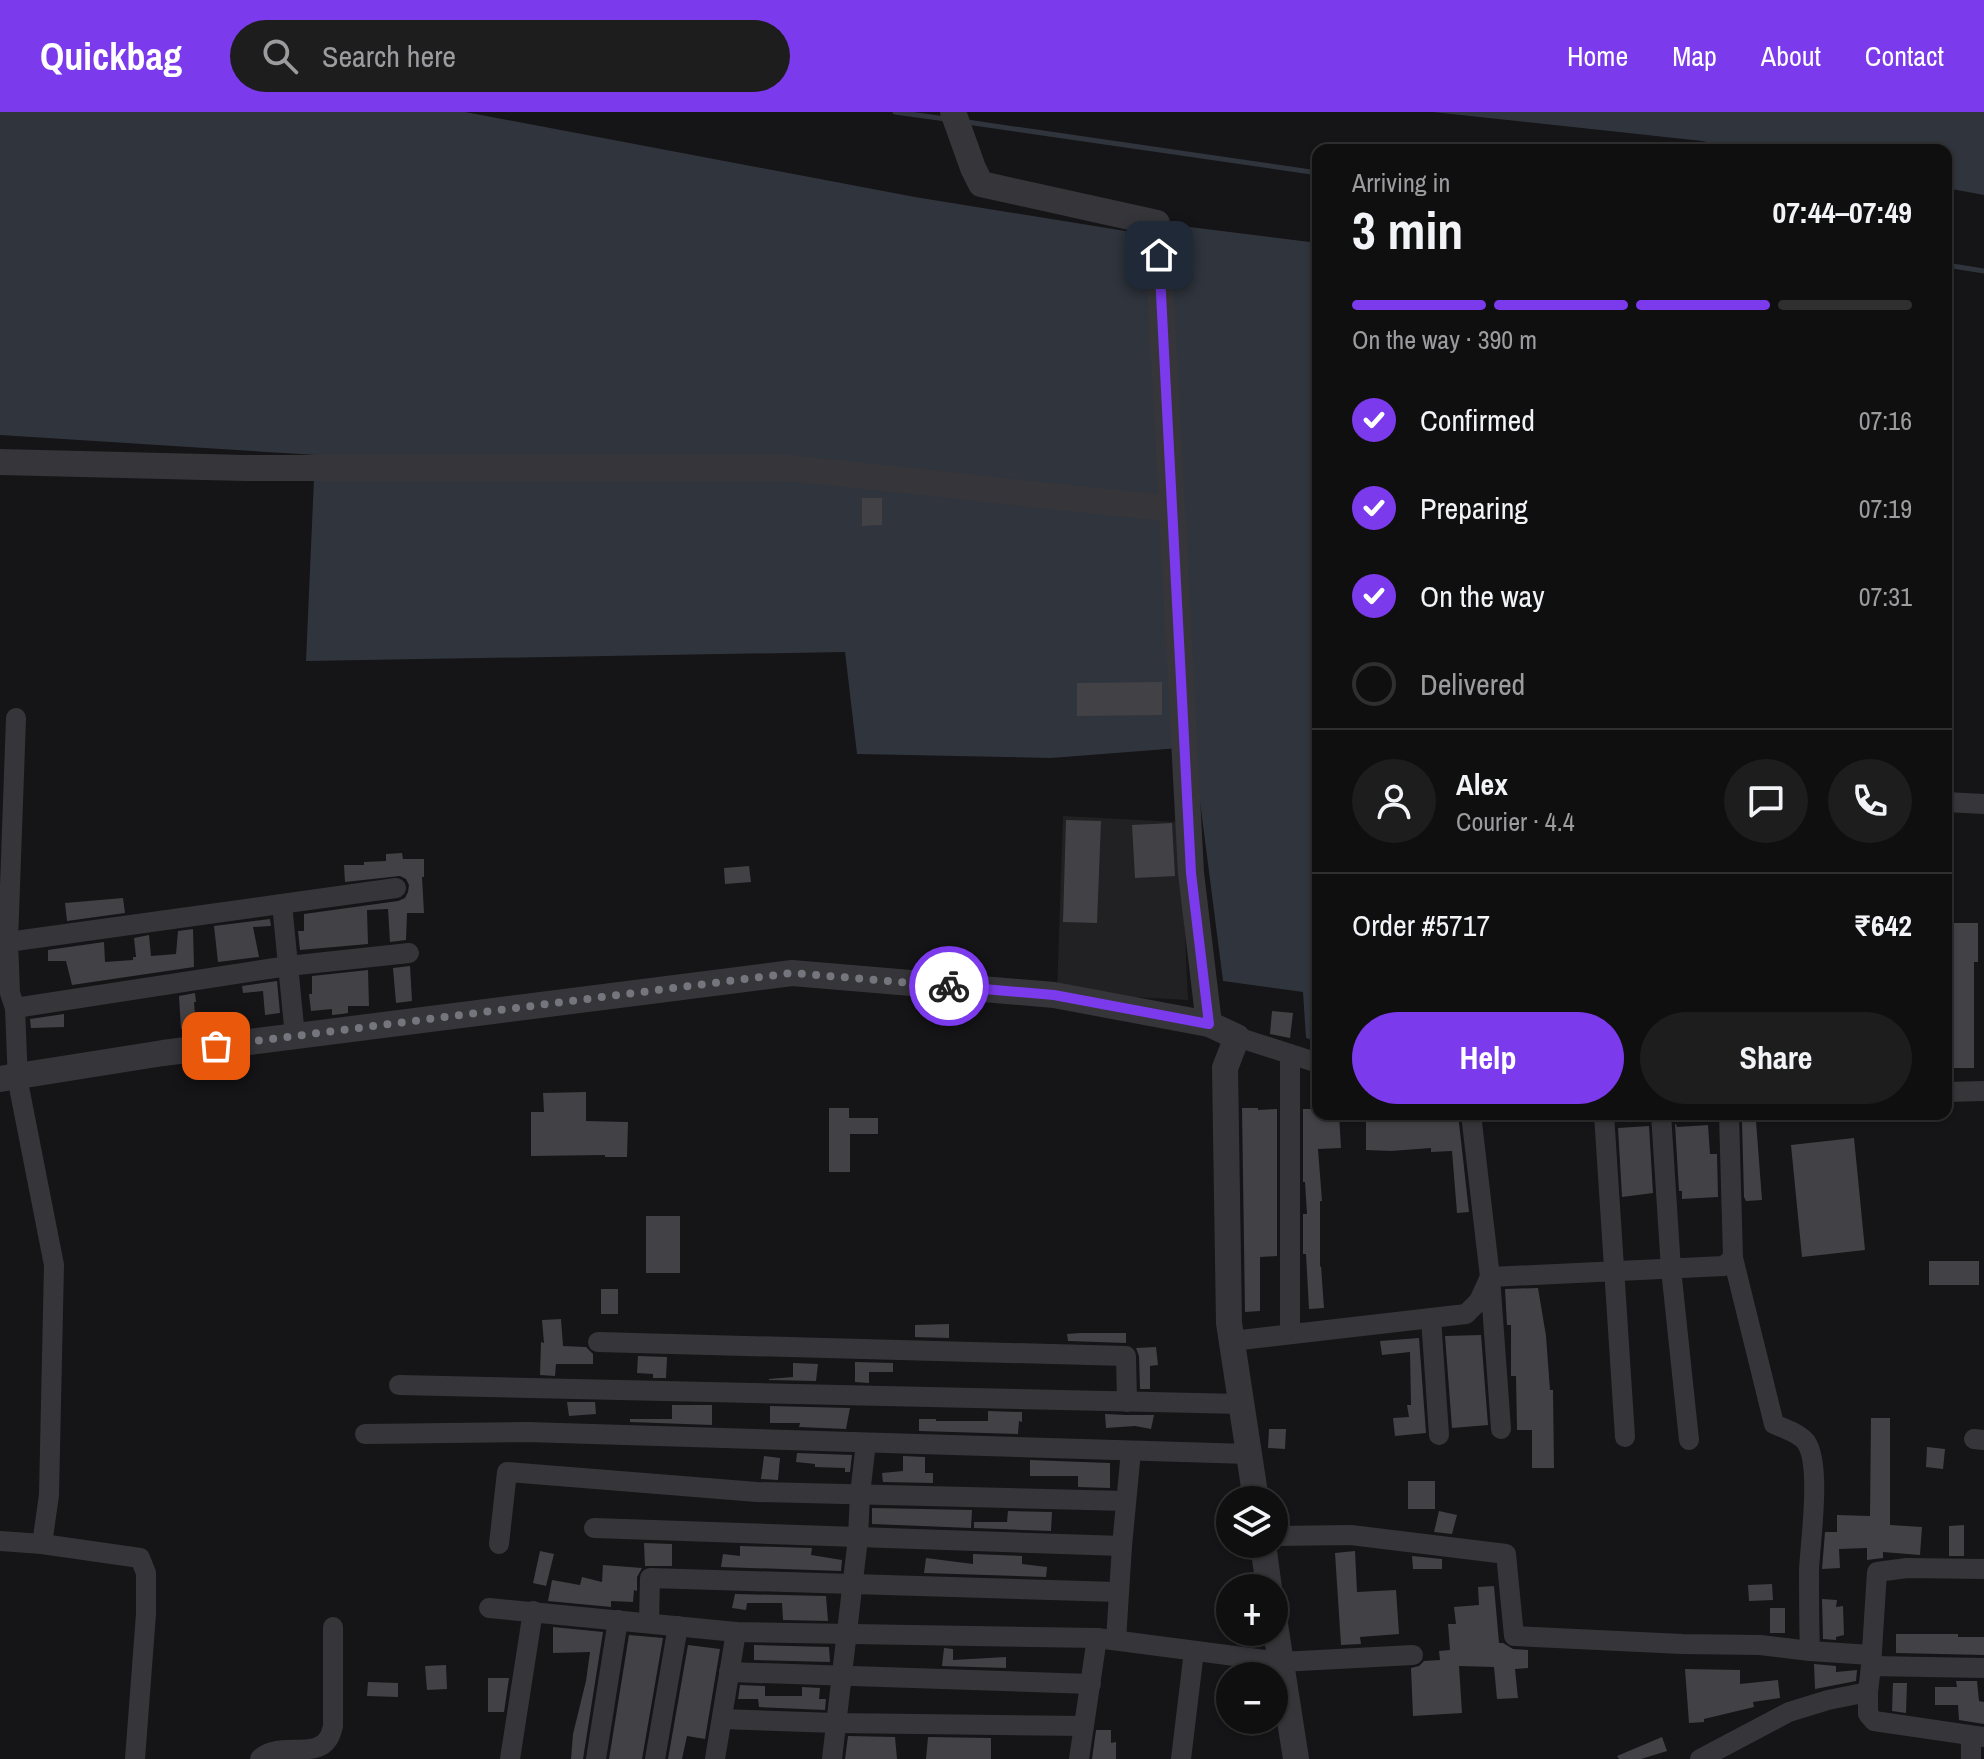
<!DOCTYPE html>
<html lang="en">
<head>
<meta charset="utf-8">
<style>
  body { margin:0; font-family:"Archivo Narrow",sans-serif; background:#1e1d1e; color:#f1f3f6; height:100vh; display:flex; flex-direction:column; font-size:30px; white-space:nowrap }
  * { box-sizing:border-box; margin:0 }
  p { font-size:26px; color:#9c9c9f }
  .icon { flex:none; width:44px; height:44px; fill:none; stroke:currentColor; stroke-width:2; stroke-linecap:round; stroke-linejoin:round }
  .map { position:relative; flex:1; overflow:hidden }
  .sheet { position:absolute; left:1312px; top:32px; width:640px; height:976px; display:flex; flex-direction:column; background:#100f10; border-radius:16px; box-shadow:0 2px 6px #0004,0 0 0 2px #302f30 }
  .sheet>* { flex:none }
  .fabs { position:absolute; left:1216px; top:1374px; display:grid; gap:16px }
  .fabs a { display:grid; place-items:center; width:72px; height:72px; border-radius:50%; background:#100f10; box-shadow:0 2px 6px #0004,0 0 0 2px #302f30; font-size:40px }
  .pin { position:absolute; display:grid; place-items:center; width:68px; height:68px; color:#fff; margin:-34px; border-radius:16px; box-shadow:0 4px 12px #0006 }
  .courier { position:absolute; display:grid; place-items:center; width:80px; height:80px; margin:-40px; border:6px solid #7c3aed; border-radius:50%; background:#fff; color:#222; box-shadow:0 2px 10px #0007 }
  .head em { font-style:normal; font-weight:700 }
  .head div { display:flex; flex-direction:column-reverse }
  .head { display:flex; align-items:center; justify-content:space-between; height:136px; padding:0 40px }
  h1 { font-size:52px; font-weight:700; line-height:60px }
  .bar { display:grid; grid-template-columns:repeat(4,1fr); gap:12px 8px; align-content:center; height:96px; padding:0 40px }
  .bar i { height:10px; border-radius:6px; background:#302f30 }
  .bar .selected { background:#7c3aed }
  .bar p { grid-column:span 4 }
  .line { display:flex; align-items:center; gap:20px; padding:0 40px; border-top:2px solid #302f30 }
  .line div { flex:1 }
  .round { display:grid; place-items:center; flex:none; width:84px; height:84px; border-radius:42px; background:#1e1d1e }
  ol { padding:0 40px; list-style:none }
  li { display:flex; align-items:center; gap:24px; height:88px }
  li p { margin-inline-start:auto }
  li .icon { padding:8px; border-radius:50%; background:#7c3aed; color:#fff; stroke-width:4 }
  li:last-child { color:#9c9c9f }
  li i { width:44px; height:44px; border:4px solid #302f30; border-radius:50% }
  .cta { display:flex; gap:16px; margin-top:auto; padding:16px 40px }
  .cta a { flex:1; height:92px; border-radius:48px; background:#7c3aed; color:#fff; font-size:32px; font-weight:700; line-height:92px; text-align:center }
  .cta a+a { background:#1e1d1e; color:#f1f3f6 }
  header { display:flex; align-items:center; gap:48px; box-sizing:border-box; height:112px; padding:0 40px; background:#7c3aed; color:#fff }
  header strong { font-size:38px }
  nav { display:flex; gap:44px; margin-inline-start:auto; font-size:28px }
  .search { width:560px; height:72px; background:#1e1d1e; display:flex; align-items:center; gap:20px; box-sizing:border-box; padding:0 28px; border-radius:44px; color:#9c9c9f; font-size:30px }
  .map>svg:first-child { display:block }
  .built { fill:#212023 }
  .water { fill:#2f343d }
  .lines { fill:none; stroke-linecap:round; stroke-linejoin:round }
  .stream { stroke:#2f343d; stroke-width:5 }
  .building { fill:#424146 }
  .minor { stroke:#36363a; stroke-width:20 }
  .tertiary { stroke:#36363a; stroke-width:26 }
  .done { stroke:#75757d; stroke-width:8; stroke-dasharray:0 14.4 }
  .route { stroke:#7c3aed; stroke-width:10 }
</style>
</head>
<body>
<header>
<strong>Quickbag</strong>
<div class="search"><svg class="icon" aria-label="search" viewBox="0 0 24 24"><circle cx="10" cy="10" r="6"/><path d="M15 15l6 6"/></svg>Search here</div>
<nav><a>Home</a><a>Map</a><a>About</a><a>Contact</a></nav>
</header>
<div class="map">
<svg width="1984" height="1647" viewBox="0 0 1984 1647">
  <rect width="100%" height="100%" fill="#151416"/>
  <polygon class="built" points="1063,704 1180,710 1188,888 1057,881"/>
  <g class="water">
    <polygon points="0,0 465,0 915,85 1144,122 1190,115 1318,131 1318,930 1306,926 1303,880 1223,869 1193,635 1051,646 857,642 845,540 306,549 315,343 0,323"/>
    <polygon points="1433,0 1984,0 1984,83 1946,76 1946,38 1748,38 1702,29"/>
  </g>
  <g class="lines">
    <g class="stream">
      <polyline points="895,0 946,7"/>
      <polyline points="967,10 1318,61"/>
      <polyline points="1946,153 1984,159"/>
    </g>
  </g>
  <g class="building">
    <polygon points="862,386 882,386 882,413 862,414"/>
    <polygon points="1162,570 1162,603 1077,604 1077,571"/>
    <polygon points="1066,708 1101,709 1097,811 1063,810"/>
    <polygon points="1172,711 1175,764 1135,766 1132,713"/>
    <polygon points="402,741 403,747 424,747 424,765 422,765 424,801 407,801 406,828 390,830 388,797 367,798 368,832 300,838 298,819 304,819 304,802 398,789 405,786 408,780 409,773 406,767 400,764 345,770 344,753 364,753 364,750 386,749 386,742"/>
    <polygon points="749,754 751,770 725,772 724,756"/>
    <polygon points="123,786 125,801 67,809 65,791"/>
    <polygon points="270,807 271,814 253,815 259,845 218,850 214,814"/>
    <polygon points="1946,811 1978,811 1978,850 1974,850 1974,956 1946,956"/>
    <polygon points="193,817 194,855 72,873 66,849 48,849 48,838 104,830 105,850 133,848 133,845 136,845 134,826 149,823 151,844 176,842 178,819"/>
    <polygon points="410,854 412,889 396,891 393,856"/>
    <polygon points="368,858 369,894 348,894 348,901 342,902 332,903 332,897 311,899 309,882 312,882 312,864"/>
    <polygon points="277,869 280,901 265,903 263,879 243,881 242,874"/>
    <polygon points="195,881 196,890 194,890 196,915 181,917 179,884"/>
    <polygon points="1272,899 1293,901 1290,926 1270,922"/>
    <polygon points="64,902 64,915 31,916 30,907"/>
    <polygon points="586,980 586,1009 628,1010 627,1045 605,1045 605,1043 531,1044 531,1000 544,1000 543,981"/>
    <polygon points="829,996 849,996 849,1006 878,1006 878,1022 850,1022 850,1060 829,1060"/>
    <polygon points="1242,996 1258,996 1258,998 1277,997 1277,1144 1260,1145 1260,1199 1245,1200"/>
    <polygon points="1303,997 1318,997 1318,1002 1339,1002 1341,1036 1318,1037 1322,1089 1320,1089 1320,1155 1321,1154 1324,1196 1309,1197 1306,1142 1303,1142 1303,1102 1307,1102 1305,1070 1303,1070"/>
    <polygon points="1366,1002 1458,1002 1469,1100 1457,1101 1452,1039 1431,1040 1431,1036 1391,1039 1366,1038"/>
    <polygon points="1756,1009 1762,1088 1746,1089 1744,1085 1742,1010"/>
    <polygon points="1675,1012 1676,1012 1677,1015 1708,1013 1710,1042 1717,1042 1718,1085 1682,1087 1682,1079 1679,1079"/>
    <polygon points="1649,1014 1653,1081 1622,1085 1618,1016"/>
    <polygon points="1854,1026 1865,1138 1802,1145 1791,1033"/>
    <rect x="646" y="1104" width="34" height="57"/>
    <rect x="1929" y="1149" width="50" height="24"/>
    <polygon points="1538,1176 1546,1224 1550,1278 1553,1278 1554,1356 1532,1356 1532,1318 1517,1318 1516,1264 1511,1264 1511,1213 1507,1213 1505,1177"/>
    <rect x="601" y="1177" width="17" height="25"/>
    <polygon points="561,1207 563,1234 586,1235 593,1242 593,1252 556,1252 555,1264 540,1263 541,1230 544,1231 542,1208"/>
    <polygon points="949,1212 949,1226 915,1225 915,1213"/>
    <polygon points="1080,1221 1126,1221 1126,1231 1068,1229 1067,1222"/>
    <polygon points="1481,1223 1488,1313 1452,1316 1445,1224"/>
    <polygon points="1419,1226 1426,1321 1395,1324 1393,1306 1409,1305 1407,1293 1411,1293 1410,1240 1382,1243 1380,1229"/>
    <polygon points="1156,1235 1158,1253 1150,1254 1150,1277 1140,1277 1139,1244 1136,1236"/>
    <polygon points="638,1244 667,1245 666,1266 653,1266 653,1262 637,1261"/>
    <polygon points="855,1250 893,1251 893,1260 869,1260 869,1271 855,1270"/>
    <polygon points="793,1251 818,1252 816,1269 769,1268 769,1267 793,1265"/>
    <polygon points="567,1290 595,1290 596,1302 569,1304"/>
    <polygon points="672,1293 712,1293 712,1313 630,1310 630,1307 672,1307"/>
    <polygon points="770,1294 850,1296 846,1317 799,1315 800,1311 770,1311"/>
    <polygon points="988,1299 1022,1300 1022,1310 1019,1309 1018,1322 919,1319 919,1307 936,1307 936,1309 988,1309"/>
    <polygon points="1105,1302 1126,1303 1154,1303 1151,1317 1135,1314 1106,1316"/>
    <polygon points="1871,1306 1890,1306 1890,1413 1922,1415 1920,1443 1883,1440 1883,1446 1867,1448 1867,1436 1839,1437 1840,1456 1822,1457 1825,1420 1837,1420 1837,1403 1870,1404"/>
    <polygon points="1269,1317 1286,1317 1285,1337 1268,1336"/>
    <polygon points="1927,1335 1945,1337 1943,1357 1926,1355"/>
    <polygon points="797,1341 852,1343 850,1360 845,1360 845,1356 815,1355 815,1352 796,1350"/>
    <polygon points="764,1344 780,1346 778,1368 761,1367"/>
    <polygon points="903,1344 925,1345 925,1361 933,1361 933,1371 883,1370 882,1361 903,1359"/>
    <polygon points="1030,1348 1110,1351 1110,1376 1078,1375 1078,1364 1030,1364"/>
    <rect x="1408" y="1369" width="27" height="28"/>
    <polygon points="872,1396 972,1398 971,1416 872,1412"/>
    <polygon points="1008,1399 1052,1400 1051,1419 974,1416 974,1410 1007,1410"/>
    <polygon points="1439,1399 1457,1403 1452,1422 1434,1420"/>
    <polygon points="1964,1413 1964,1444 1949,1444 1949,1414"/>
    <polygon points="644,1431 672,1432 672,1454 645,1454"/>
    <polygon points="740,1434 812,1436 811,1443 842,1448 841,1459 721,1455 723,1442 740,1444"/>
    <polygon points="540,1439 554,1442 546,1474 533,1471"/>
    <polygon points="1355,1439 1357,1480 1396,1478 1399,1522 1360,1525 1361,1532 1341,1533 1335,1441"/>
    <polygon points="973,1442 1022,1444 1022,1452 1047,1455 1046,1465 924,1461 926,1446 973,1452"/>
    <polygon points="1412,1444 1442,1447 1442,1457 1413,1457"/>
    <polygon points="603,1453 642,1456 637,1465 637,1479 634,1478 633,1490 611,1489 611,1495 548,1489 552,1468 580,1473 582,1465 602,1470"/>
    <polygon points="1772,1472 1773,1488 1749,1489 1748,1473"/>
    <polygon points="1494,1474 1499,1531 1503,1531 1513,1537 1528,1538 1528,1556 1515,1557 1518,1586 1497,1587 1494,1555 1459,1554 1462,1601 1413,1604 1411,1556 1419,1554 1424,1549 1440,1548 1439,1539 1450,1538 1448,1512 1456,1512 1454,1495 1479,1493 1478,1475"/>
    <polygon points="735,1482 826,1484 828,1509 783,1508 782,1491 747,1491 746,1498 732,1496"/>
    <polygon points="1822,1487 1837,1488 1836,1495 1843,1494 1844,1523 1836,1525 1836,1528 1823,1527"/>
    <rect x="1770" y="1496" width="15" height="25"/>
    <polygon points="553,1515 603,1520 583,1647 571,1647 573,1622 586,1569 590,1540 553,1541"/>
    <polygon points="1896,1522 1958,1522 1958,1525 1984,1525 1984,1543 1896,1541"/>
    <polygon points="629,1523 663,1526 642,1647 609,1647"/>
    <polygon points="688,1533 720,1537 705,1627 687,1624 682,1647 668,1647"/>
    <polygon points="754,1533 829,1535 830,1550 754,1548"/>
    <polygon points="944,1536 953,1537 953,1548 1006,1545 1006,1556 942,1554"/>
    <polygon points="1814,1552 1836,1554 1836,1560 1857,1558 1856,1569 1815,1577"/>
    <polygon points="446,1553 447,1577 427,1578 425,1554"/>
    <polygon points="1685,1557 1740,1558 1740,1572 1778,1568 1780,1586 1753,1590 1754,1595 1704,1607 1704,1610 1689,1611"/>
    <polygon points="488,1566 509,1566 504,1600 488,1600"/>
    <polygon points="1956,1569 1977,1569 1979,1589 1984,1590 1984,1612 1959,1608 1958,1593 1935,1593 1935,1575 1957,1575"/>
    <polygon points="368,1570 398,1571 398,1585 367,1584"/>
    <polygon points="1893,1571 1907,1571 1906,1601 1892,1599"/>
    <polygon points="740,1573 765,1574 765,1584 802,1584 802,1575 820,1576 819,1587 826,1587 825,1598 759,1595 758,1587 738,1587"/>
    <polygon points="1096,1618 1111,1618 1111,1631 1116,1630 1116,1647 1092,1647"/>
    <polygon points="848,1624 895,1625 897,1647 845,1647"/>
    <polygon points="928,1625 991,1626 991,1647 926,1647"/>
    <polygon points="1662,1625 1667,1639 1641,1647 1619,1647 1617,1644"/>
  </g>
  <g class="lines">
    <g class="minor">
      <polyline points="16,606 8,830 10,881 15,896 18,970 54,1153 49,1383 42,1432"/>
      <polyline points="1946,690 1984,692"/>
      <polyline points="282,792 295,924"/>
      <polyline points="8,830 396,776"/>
      <polyline points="15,896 288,854 409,841"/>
      <polyline points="1237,925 1318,951"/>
      <polyline points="1290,942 1290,1222"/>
      <polyline points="1946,980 1984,979"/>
      <polyline points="1471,1002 1490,1165 1501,1317"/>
      <polyline points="1604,1002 1625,1325"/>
      <polyline points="1661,1002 1671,1157 1689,1328"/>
      <path d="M1733,1146L1774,1312C1785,1317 1799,1321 1806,1330C1822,1353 1810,1431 1809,1459C1809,1486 1809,1512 1810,1539"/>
      <polyline points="1431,1206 1439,1323"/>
      <polyline points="1232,1229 1466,1202 1479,1189 1490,1165 1724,1154 1733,1146 1729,1002"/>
      <polyline points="598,1230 1126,1244 1127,1290"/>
      <polyline points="399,1273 1242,1292"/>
      <polyline points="365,1322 527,1320 1249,1342"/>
      <polyline points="1974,1327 1984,1328"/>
      <polyline points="594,1416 1122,1434 1131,1339"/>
      <polyline points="1274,1424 1351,1423 1506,1442 1514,1524 1682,1532 1760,1533 1810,1539 1871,1543"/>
      <polyline points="0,1429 42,1432 140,1446 146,1461 146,1502 135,1647"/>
      <polyline points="499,1432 507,1360 757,1380 1126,1389"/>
      <polyline points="489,1496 736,1520 1097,1526 1281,1550 1413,1543"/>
      <polyline points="649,1511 650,1466 1118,1480"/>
      <polyline points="1116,1528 1122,1434"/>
      <polyline points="1871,1554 1877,1460 1907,1456 1984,1457"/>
      <polyline points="729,1560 1091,1572"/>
      <polyline points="1868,1580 1868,1602 1874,1609 1984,1625"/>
      <polyline points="722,1607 836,1611 1084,1614"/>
      <polyline points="1971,1624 1971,1647"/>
      <path d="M260,1647C276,1629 316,1647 328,1627C331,1623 332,1618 333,1614V1515"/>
      <polyline points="510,1647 533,1499"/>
      <polyline points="596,1647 618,1508"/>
      <polyline points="655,1647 678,1514"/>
      <polyline points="715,1647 736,1520"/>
      <polyline points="832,1647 858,1426 860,1382 866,1331"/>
      <polyline points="1079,1647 1097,1526"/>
      <polyline points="1181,1647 1194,1539"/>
      <polyline points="1700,1647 1789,1600 1828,1588 1868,1580 1871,1554 1984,1556"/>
    </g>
    <g class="tertiary">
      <polyline points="953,0 973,56 981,72 1157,111 1191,761 1209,912"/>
      <polyline points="0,350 245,356 790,356 1172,397"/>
      <polyline points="0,967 163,941 792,861 1054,883 1209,912 1237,925 1225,956 1229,1211 1256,1388"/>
      <polyline points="1263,1432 1269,1476"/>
      <polyline points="1274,1506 1296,1647"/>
    </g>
  </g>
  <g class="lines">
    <polyline class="done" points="216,934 792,861 949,874"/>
    <polyline class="route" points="949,874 1054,883 1209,912 1191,761 1159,143"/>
  </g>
</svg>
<div class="fabs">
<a><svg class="icon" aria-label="layers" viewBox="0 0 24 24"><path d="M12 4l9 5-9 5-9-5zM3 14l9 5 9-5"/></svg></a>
<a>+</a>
<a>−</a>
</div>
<div class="pin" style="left:216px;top:934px;background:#ea580c"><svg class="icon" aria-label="bag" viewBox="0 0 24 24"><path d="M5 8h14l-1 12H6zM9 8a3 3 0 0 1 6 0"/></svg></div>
<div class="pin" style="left:1159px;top:143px;background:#1f2937"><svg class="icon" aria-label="home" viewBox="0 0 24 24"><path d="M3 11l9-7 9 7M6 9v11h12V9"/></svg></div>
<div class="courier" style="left:949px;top:874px"><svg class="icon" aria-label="bike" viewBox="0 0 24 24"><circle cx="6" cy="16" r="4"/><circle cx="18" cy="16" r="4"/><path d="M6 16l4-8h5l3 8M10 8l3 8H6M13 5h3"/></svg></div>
<section class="sheet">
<div class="head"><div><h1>3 min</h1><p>Arriving in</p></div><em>07:44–07:49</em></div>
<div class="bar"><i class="selected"></i><i class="selected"></i><i class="selected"></i><i></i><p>On the way · 390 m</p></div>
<ol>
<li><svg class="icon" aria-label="check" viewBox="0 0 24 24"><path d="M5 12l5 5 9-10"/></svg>Confirmed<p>07:16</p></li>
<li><svg class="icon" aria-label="check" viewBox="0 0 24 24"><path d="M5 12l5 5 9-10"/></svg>Preparing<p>07:19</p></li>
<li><svg class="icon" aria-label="check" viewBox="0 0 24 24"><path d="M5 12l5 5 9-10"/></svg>On the way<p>07:31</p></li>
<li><i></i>Delivered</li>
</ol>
<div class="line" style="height:144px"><a class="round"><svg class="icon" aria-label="person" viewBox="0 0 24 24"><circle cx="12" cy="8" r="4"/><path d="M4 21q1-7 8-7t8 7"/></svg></a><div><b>Alex</b><p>Courier · 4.4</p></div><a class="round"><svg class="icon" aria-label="chat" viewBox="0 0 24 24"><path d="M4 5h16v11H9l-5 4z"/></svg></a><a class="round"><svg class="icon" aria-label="phone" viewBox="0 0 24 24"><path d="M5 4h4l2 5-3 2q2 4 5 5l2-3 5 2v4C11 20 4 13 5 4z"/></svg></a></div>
<div class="line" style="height:104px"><div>Order #5717</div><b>₹642</b></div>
<div class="cta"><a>Help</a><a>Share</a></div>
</section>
</div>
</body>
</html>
